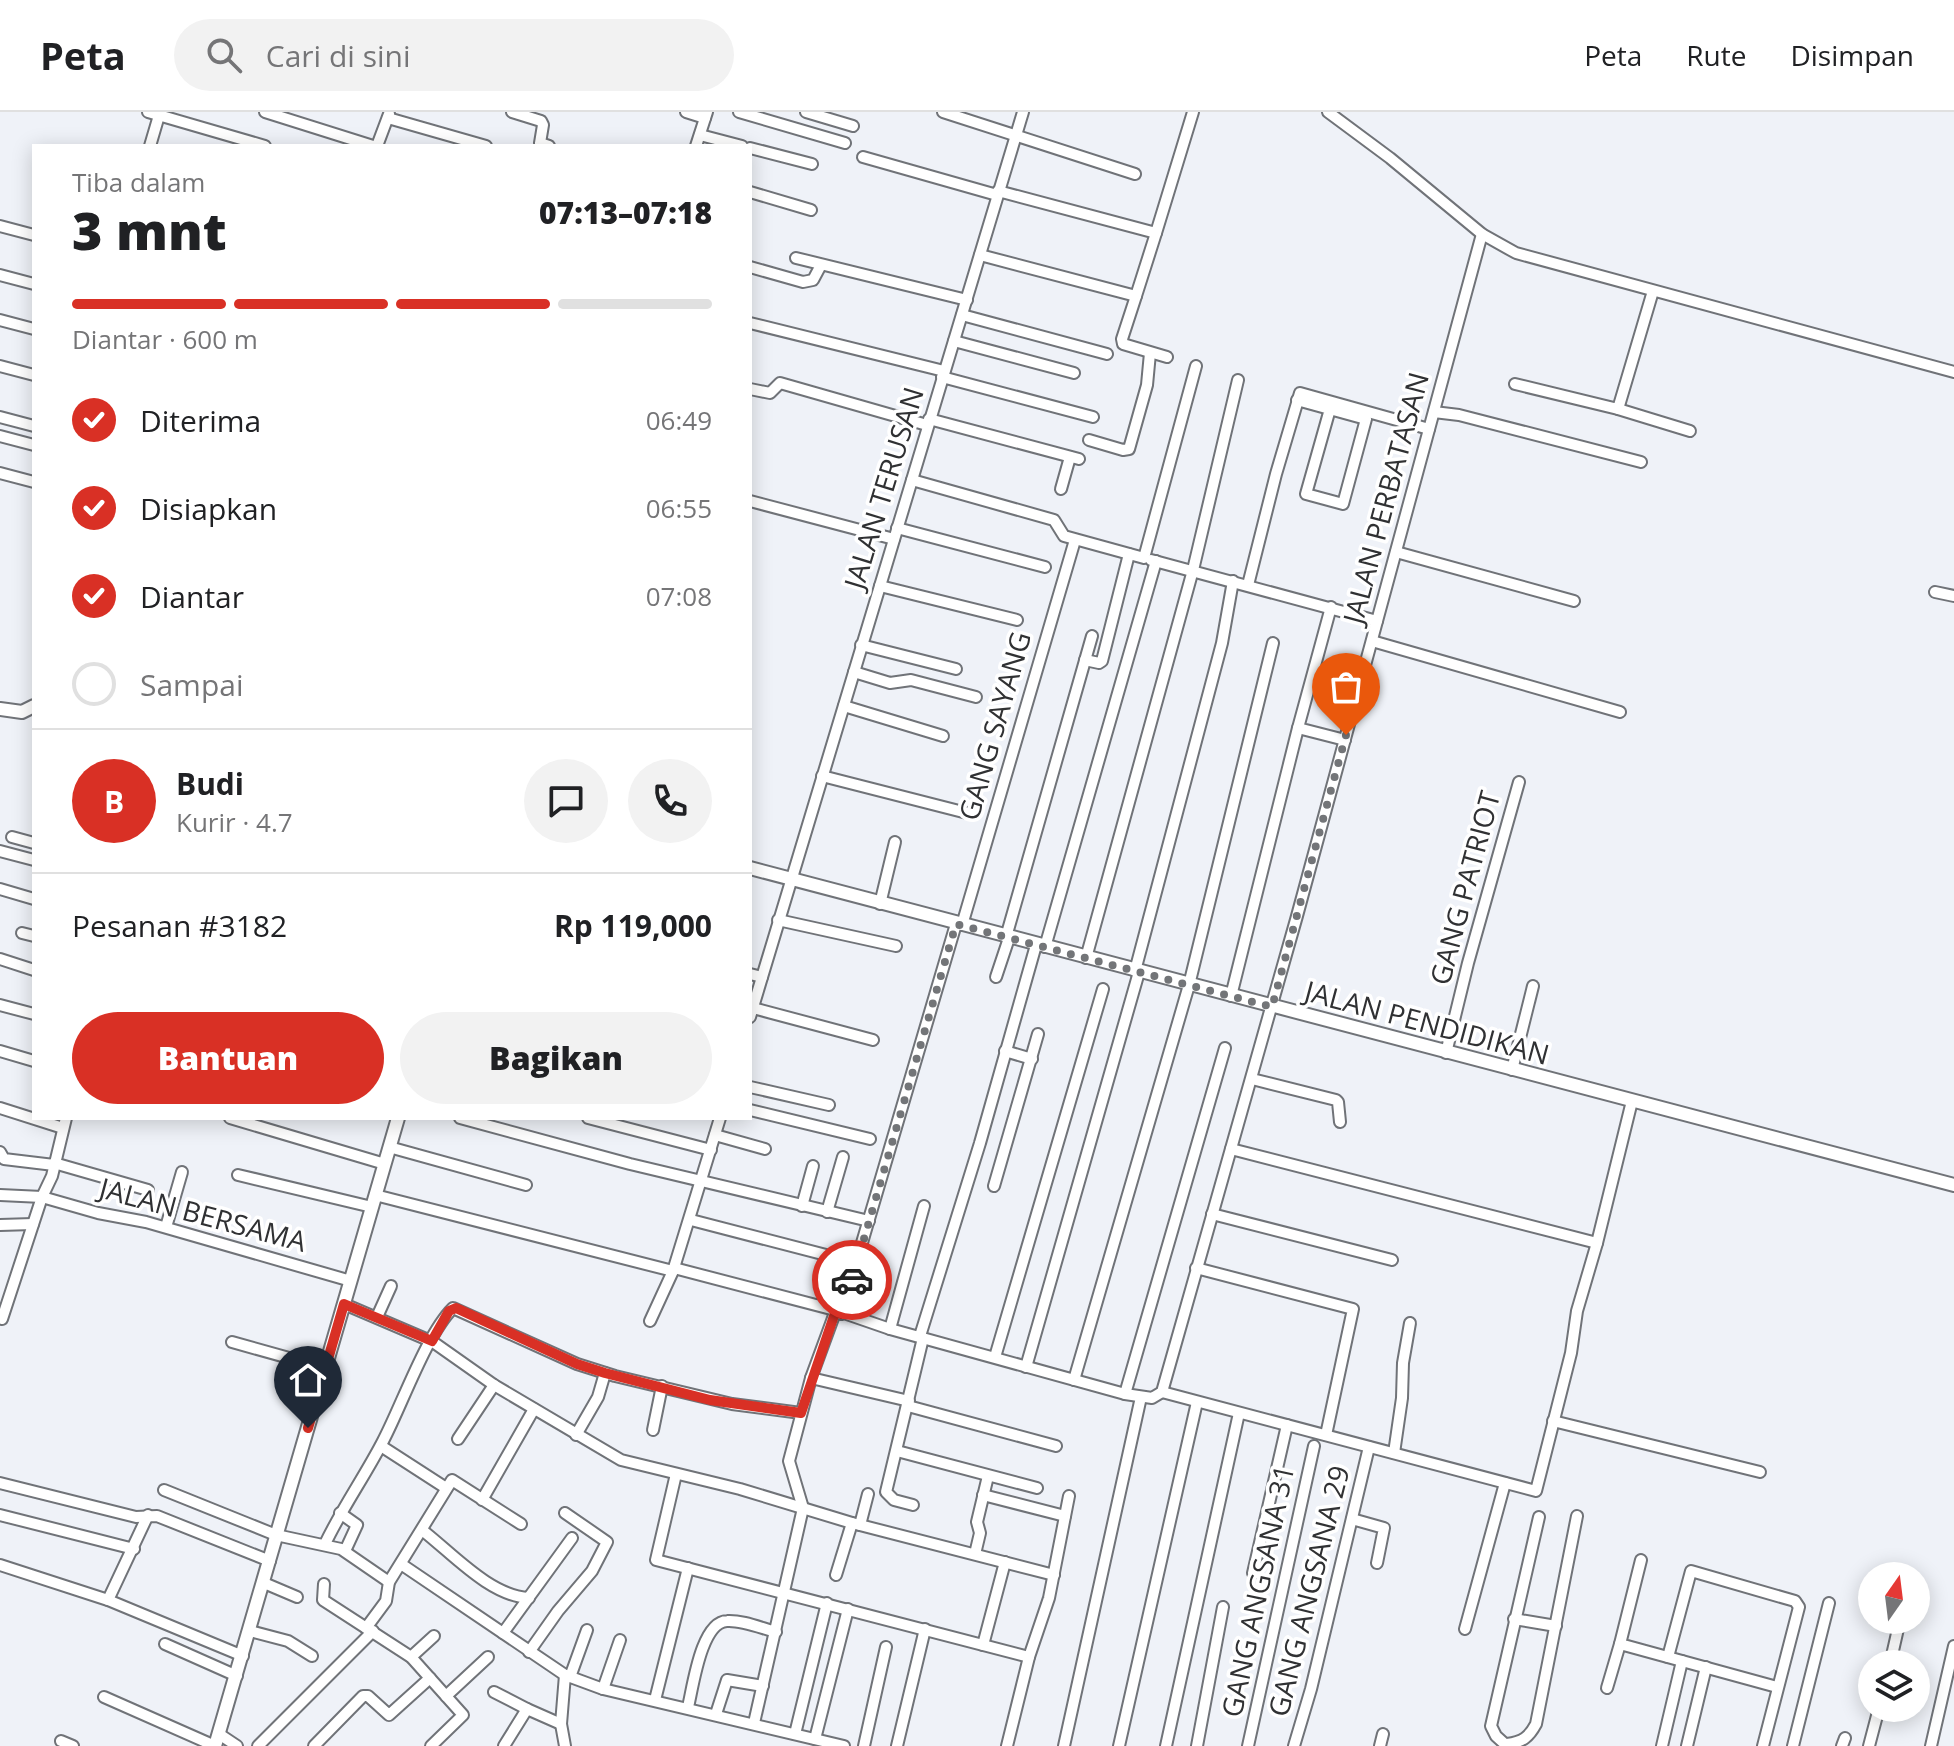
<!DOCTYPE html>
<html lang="id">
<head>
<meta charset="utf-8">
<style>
  body { margin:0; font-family:"Open Sans",sans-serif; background:#f2f2f2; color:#202124; height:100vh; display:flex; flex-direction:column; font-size:30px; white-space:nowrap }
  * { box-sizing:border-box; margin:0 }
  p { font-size:26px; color:#757577 }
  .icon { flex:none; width:44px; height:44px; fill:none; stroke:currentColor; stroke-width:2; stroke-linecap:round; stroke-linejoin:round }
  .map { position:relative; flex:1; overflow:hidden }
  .sheet { position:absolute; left:32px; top:32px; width:720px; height:976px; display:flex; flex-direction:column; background:#fff; border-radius:0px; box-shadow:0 4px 20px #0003 }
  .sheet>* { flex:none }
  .needle { width:52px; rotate:14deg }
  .controls { position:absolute; left:1858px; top:1450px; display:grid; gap:16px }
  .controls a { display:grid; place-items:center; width:72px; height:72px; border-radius:50%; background:#fff; box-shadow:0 4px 20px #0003; font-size:40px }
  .pin { position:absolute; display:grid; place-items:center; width:68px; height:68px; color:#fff; margin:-82px -34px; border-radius:50% 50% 50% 0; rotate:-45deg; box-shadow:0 0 8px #0007 }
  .pin .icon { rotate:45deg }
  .courier { position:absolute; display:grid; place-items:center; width:80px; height:80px; margin:-40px; border:6px solid #d93025; border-radius:50%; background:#fff; color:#222; box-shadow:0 2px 10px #0007 }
  .headline em { font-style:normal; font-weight:800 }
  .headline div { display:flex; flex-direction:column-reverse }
  .headline { display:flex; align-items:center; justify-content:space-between; height:136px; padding:0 40px }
  h1 { font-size:52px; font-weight:800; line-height:60px }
  .bar { display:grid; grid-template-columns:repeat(4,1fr); gap:12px 8px; align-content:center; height:96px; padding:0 40px }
  .bar i { height:10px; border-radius:6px; background:#e0e0e0 }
  .bar .active { background:#d93025 }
  .bar p { grid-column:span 4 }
  .line { display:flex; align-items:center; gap:20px; padding:0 40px; border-top:2px solid #e0e0e0 }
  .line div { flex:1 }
  .round { display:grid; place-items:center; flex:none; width:84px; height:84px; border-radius:42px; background:#f2f2f2 }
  ol { padding:0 40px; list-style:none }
  li { display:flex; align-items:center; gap:24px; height:88px }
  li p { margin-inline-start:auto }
  li .icon { padding:8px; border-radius:50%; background:#d93025; color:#fff; stroke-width:4 }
  li:last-child { color:#757577 }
  li i { width:44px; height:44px; border:4px solid #e0e0e0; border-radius:50% }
  .button { display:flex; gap:16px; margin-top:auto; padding:16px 40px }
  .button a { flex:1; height:92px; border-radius:48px; background:#d93025; color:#fff; font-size:32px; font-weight:800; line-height:92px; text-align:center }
  .button a+a { background:#f2f2f2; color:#202124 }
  header { display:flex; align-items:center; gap:48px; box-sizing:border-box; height:112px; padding:0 40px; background:#fff; border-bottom:2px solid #e0e0e0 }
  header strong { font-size:38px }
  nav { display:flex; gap:44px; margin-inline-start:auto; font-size:28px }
  .search { width:560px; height:72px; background:#f2f2f2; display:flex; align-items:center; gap:20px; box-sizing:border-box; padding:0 28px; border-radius:44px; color:#757577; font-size:30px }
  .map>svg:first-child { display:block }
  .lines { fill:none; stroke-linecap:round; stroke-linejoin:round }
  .minor-casing { stroke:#707378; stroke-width:14 }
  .major-casing { stroke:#707378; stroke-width:16 }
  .minor { stroke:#fff; stroke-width:10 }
  .major { stroke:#fff; stroke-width:12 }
  .done { stroke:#737578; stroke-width:8; stroke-dasharray:0 14.4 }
  .route { stroke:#d93025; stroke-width:10 }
  .labels { text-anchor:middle; stroke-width:7; stroke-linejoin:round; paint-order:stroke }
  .street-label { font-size:28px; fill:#303133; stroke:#fff }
</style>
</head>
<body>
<header>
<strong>Peta</strong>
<div class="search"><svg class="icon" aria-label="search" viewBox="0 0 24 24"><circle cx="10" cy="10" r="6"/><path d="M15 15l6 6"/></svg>Cari di sini</div>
<nav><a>Peta</a><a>Rute</a><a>Disimpan</a></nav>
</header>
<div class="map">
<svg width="1954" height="1634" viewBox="0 0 1954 1634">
  <rect width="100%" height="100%" fill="#eff2f8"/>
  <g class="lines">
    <defs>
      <g id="minor">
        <polyline points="148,0 265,34"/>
        <polyline points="265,0 373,34"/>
        <polyline points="512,0 541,9 543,13 540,31 549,34"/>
        <polyline points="686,0 705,6"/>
        <polyline points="739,0 845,31"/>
        <polyline points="806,0 853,14"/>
        <polyline points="943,0 1135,62"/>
        <polyline points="1328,0 1390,46 1482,122 1516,141 1954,260"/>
        <polyline points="388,6 486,34"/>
        <polyline points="700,23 742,34"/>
        <polyline points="150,34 160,0"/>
        <polyline points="377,34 389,2"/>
        <polyline points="696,34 707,0"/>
        <polyline points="750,36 812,52"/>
        <polyline points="863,45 997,83"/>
        <polyline points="998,79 1156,121 1136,184"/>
        <polyline points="750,80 811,98"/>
        <polyline points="0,114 34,123"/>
        <polyline points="1156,121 1193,0"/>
        <polyline points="980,143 1136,184 1122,227 1123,232 1167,245"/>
        <polyline points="796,146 967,188"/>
        <polyline points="750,155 803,170 813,168 821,153"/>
        <polyline points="0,163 34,172"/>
        <polyline points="962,203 1107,242"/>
        <polyline points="0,208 34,217"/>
        <polyline points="750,211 944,259"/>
        <polyline points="954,229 1074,261"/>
        <polyline points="0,254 34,263"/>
        <polyline points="942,265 1093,305"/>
        <polyline points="1515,272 1618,297 1653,179"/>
        <polyline points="750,277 770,281 780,271 927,313"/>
        <polyline points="1297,288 1366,307 1343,392 1306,382 1330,297"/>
        <polyline points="1618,297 1690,319"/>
        <polyline points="1434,300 1459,303 1641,350"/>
        <polyline points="0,305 34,314"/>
        <polyline points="929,307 1079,347"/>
        <polyline points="0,324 34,333"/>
        <polyline points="1089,328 1123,338 1129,337 1147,273 1150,241"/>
        <polyline points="0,361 34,370"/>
        <polyline points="912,368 1054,408 1064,424 1144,446 1196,254"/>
        <polyline points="1061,377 1070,345"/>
        <polyline points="750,389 894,427"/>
        <polyline points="897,416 1045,455"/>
        <polyline points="1396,440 1574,489"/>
        <polyline points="1151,448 1377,509"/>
        <polyline points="1248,473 1276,362 1300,281 1429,317"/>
        <polyline points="880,474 1017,508"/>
        <polyline points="1935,480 1954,484"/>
        <polyline points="1331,495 1298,616 1345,628"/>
        <polyline points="1372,529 1620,600"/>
        <polyline points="861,533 956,557"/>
        <polyline points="1085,548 1099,551 1102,549 1129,442"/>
        <polyline points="854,560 890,571 911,568 976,585"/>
        <polyline points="844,594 943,624"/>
        <polyline points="822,664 967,701"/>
        <polyline points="12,725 34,731"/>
        <polyline points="0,739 34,748"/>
        <polyline points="0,777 34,787"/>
        <polyline points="880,792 895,730"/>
        <polyline points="778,808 896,834"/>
        <polyline points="962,813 1075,428"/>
        <polyline points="22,821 34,824"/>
        <polyline points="1006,825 1092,524"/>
        <polyline points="1045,835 1156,449"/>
        <polyline points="1086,846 1193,458 1238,268"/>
        <polyline points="0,847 34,858"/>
        <polyline points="1135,859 1222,531 1233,469"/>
        <polyline points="750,862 762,865"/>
        <polyline points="996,865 1009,826"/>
        <polyline points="1231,884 1298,616"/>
        <polyline points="0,893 34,902"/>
        <polyline points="753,896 873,928"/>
        <polyline points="750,905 1023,0"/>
        <polyline points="0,939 34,949"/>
        <polyline points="1005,939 1032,947"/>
        <polyline points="1446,941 1468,851 1519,670"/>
        <polyline points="1512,958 1533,874"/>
        <polyline points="1252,967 1336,988 1338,990 1340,1010"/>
        <polyline points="750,975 829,993"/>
        <polyline points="0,996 63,1016"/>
        <polyline points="750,998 870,1027"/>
        <polyline points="230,1006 385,1052"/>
        <polyline points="460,1006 630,1052 869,1109"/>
        <polyline points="588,1006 711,1038"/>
        <polyline points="715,1023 765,1037"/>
        <polyline points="389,1035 526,1073"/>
        <polyline points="1231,1037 1597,1131"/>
        <polyline points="0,1040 4,1047 54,1053"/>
        <polyline points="54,1051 148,1078"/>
        <polyline points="238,1063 372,1095"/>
        <polyline points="994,1074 1038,922"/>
        <polyline points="0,1083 42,1085 98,1101 146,1110 351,1169"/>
        <polyline points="375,1083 673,1159"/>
        <polyline points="802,1094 813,1054"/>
        <polyline points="827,1100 843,1045"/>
        <polyline points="1212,1102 1392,1148"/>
        <polyline points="691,1108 857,1151"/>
        <polyline points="0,1113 33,1112"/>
        <polyline points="166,1115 182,1060"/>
        <polyline points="674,1156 835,1198 890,1217 1125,1282 1152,1286 1162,1280 1297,804 1482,122"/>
        <polyline points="1196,1156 1353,1197 1326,1323"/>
        <polyline points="344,1192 433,1230 494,1273 621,1348 740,1377 852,1411 1054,1463"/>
        <polyline points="841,1202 956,812"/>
        <polyline points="377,1205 391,1174"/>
        <polyline points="2,1207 42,1085 52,1064 66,1006"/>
        <polyline points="650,1209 673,1159 720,1006"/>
        <polyline points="890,1217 924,1094"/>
        <polyline points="920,1224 980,1031 1036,833"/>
        <polyline points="232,1230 325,1256"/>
        <polyline points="995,1245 1103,877"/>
        <polyline points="1026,1255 1139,860"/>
        <polyline points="811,1266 909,1289"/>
        <polyline points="1074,1268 1189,873 1273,531"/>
        <polyline points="1162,1280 1536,1379 1571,1241 1577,1199 1597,1131 1632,989"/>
        <polyline points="1125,1282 1225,936"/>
        <polyline points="908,1294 1056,1334"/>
        <polyline points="1553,1309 1760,1360"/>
        <polyline points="653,1318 662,1274"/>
        <polyline points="576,1323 598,1285 605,1261"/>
        <polyline points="458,1327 494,1273"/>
        <polyline points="381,1334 446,1376"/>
        <polyline points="897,1339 1037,1376"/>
        <polyline points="1394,1341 1402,1286 1403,1251 1410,1211"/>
        <polyline points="676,1362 656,1448 1029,1545"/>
        <polyline points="0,1371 136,1405 157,1404 270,1449"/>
        <polyline points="164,1378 276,1423 341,1437 389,1470"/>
        <polyline points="983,1383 1065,1404"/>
        <polyline points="482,1388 534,1297"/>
        <polyline points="913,1393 894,1388 886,1380 923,1226"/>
        <polyline points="340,1401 357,1413 345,1439"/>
        <polyline points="0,1403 134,1437"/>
        <polyline points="1352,1407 1384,1416 1377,1451"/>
        <polyline points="860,1413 868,1382"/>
        <path d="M422,1418C453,1442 490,1484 529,1486"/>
        <path d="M325,1432C342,1396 365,1364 383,1329C402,1293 426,1223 453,1196L577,1252L615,1264L732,1292L801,1301"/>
        <polyline points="975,1442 980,1421 977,1410 988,1364"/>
        <polyline points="1641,1448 1620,1532 1777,1575"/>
        <polyline points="401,1452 565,1563"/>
        <polyline points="0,1453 108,1488 243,1544"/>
        <polyline points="1253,1461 1287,1313"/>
        <polyline points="836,1463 852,1411"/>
        <polyline points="264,1471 297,1485"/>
        <polyline points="324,1472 323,1488 411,1545 463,1603 431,1634"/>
        <polyline points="108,1488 148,1403"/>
        <polyline points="1514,1507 1556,1514"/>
        <polyline points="366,1516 386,1489 389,1470 452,1368 521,1412"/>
        <polyline points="1465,1517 1505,1371"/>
        <polyline points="250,1519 288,1529 312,1544"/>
        <polyline points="503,1521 572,1426"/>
        <polyline points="165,1532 237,1564"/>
        <polyline points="983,1533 1005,1450"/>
        <polyline points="529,1540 558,1499 592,1459 607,1430 565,1401"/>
        <polyline points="411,1545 434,1524"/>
        <polyline points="1668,1545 1691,1459 1795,1489 1799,1495 1763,1634"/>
        <polyline points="1890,1552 1900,1508"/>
        <polyline points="570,1565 587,1518"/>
        <polyline points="1607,1576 1620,1532"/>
        <polyline points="603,1577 620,1528"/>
        <polyline points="494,1580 527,1597"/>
        <polyline points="446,1584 488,1545"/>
        <polyline points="104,1585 215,1634"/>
        <polyline points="655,1588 688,1456"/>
        <path d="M688,1595C693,1575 701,1510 727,1509C742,1508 761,1516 776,1520"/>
        <polyline points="716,1602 727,1568 763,1574"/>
        <polyline points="754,1611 803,1396 789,1349 811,1266 836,1198"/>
        <polyline points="219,1622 237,1634"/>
        <polyline points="795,1622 827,1491"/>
        <polyline points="815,1627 848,1497"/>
        <polyline points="61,1629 73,1634"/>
        <path d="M1507,1632C1523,1630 1529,1625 1536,1612L1577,1404"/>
        <polyline points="258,1634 373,1519"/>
        <polyline points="314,1634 363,1584 368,1584 389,1603 430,1566"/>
        <polyline points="504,1634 527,1597 561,1612"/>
        <polyline points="565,1634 561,1612 565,1563 603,1577 844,1634"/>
        <polyline points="864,1634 886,1535"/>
        <polyline points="897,1634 925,1517"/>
        <polyline points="1007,1634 1029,1545 1049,1486 1069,1384"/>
        <polyline points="1064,1634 1141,1285"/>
        <polyline points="1119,1634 1197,1290"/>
        <polyline points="1166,1634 1239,1301"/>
        <polyline points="1197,1634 1223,1495"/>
        <polyline points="1248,1634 1314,1334"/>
        <polyline points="1294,1634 1311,1577 1369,1335"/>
        <polyline points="1380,1634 1383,1622"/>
        <polyline points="1507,1634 1496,1624 1491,1614 1539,1405"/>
        <polyline points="1662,1634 1682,1549"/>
        <polyline points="1687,1634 1706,1555"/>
        <polyline points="1793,1634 1829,1491"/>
        <polyline points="1842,1634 1845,1626"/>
        <polyline points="1869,1634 1879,1596"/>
        <polyline points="1931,1634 1954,1534"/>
      </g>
      <g id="major">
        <polyline points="0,597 22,600 34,594"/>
        <polyline points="750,756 1954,1073"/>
        <polyline points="215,1634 398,1006"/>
      </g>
    </defs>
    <use href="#minor" class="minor-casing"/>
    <use href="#major" class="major-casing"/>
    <use href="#minor" class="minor"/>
    <use href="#major" class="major"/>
  </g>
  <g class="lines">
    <polyline class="done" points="852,1168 956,812 1272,895 1346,623"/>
    <polyline class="route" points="308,1316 344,1192 432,1229 449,1199 456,1196 577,1252 605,1261 710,1288 801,1301 836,1198 841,1202 852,1168"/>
  </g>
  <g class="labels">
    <g class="street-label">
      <text transform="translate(884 376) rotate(-73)" y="10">JALAN TERUSAN</text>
      <text transform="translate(1386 386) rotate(-75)" y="10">JALAN PERBATASAN</text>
      <text transform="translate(995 614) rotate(-74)" y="10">GANG SAYANG</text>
      <text transform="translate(1465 776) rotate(-75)" y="10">GANG PATRIOT</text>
      <text transform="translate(1427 911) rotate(15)" y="10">JALAN PENDIDIKAN</text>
      <text transform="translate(203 1103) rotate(15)" y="10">JALAN BERSAMA</text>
      <text transform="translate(1258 1479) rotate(-78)" y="10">GANG ANGSANA 31</text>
      <text transform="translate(1309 1479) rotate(-76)" y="10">GANG ANGSANA 29</text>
    </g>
  </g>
</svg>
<div class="controls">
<a><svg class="needle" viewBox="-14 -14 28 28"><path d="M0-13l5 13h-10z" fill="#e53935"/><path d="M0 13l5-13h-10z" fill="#757577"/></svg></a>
<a><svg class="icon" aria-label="layers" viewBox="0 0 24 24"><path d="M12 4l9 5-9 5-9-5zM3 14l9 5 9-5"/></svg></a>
</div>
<div class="pin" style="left:1346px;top:623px;background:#ea580c"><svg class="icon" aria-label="bag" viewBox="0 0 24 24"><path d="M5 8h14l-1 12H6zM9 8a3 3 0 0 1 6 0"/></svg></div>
<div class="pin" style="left:308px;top:1316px;background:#1f2937"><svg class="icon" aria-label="home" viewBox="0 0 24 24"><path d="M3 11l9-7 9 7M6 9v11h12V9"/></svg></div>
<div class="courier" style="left:852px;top:1168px"><svg class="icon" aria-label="car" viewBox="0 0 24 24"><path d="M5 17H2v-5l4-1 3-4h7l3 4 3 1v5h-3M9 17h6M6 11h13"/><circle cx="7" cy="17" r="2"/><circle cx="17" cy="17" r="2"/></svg></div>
<section class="sheet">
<div class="headline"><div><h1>3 mnt</h1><p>Tiba dalam</p></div><em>07:13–07:18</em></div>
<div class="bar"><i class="active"></i><i class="active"></i><i class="active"></i><i></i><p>Diantar · 600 m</p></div>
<ol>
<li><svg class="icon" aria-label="check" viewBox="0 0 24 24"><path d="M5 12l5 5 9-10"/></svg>Diterima<p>06:49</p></li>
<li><svg class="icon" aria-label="check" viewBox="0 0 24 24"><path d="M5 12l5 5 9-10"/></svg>Disiapkan<p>06:55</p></li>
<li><svg class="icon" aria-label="check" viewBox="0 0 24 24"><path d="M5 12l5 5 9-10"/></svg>Diantar<p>07:08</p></li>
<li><i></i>Sampai</li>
</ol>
<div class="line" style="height:144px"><b class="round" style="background:#d93025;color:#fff">B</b><div><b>Budi</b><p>Kurir · 4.7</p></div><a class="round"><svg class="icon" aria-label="chat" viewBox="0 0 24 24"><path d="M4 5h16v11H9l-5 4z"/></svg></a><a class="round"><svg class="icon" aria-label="phone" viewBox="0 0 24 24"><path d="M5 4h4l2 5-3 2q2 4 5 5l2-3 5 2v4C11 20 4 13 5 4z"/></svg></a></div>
<div class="line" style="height:104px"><div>Pesanan #3182</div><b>Rp 119,000</b></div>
<div class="button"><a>Bantuan</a><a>Bagikan</a></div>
</section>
</div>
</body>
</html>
